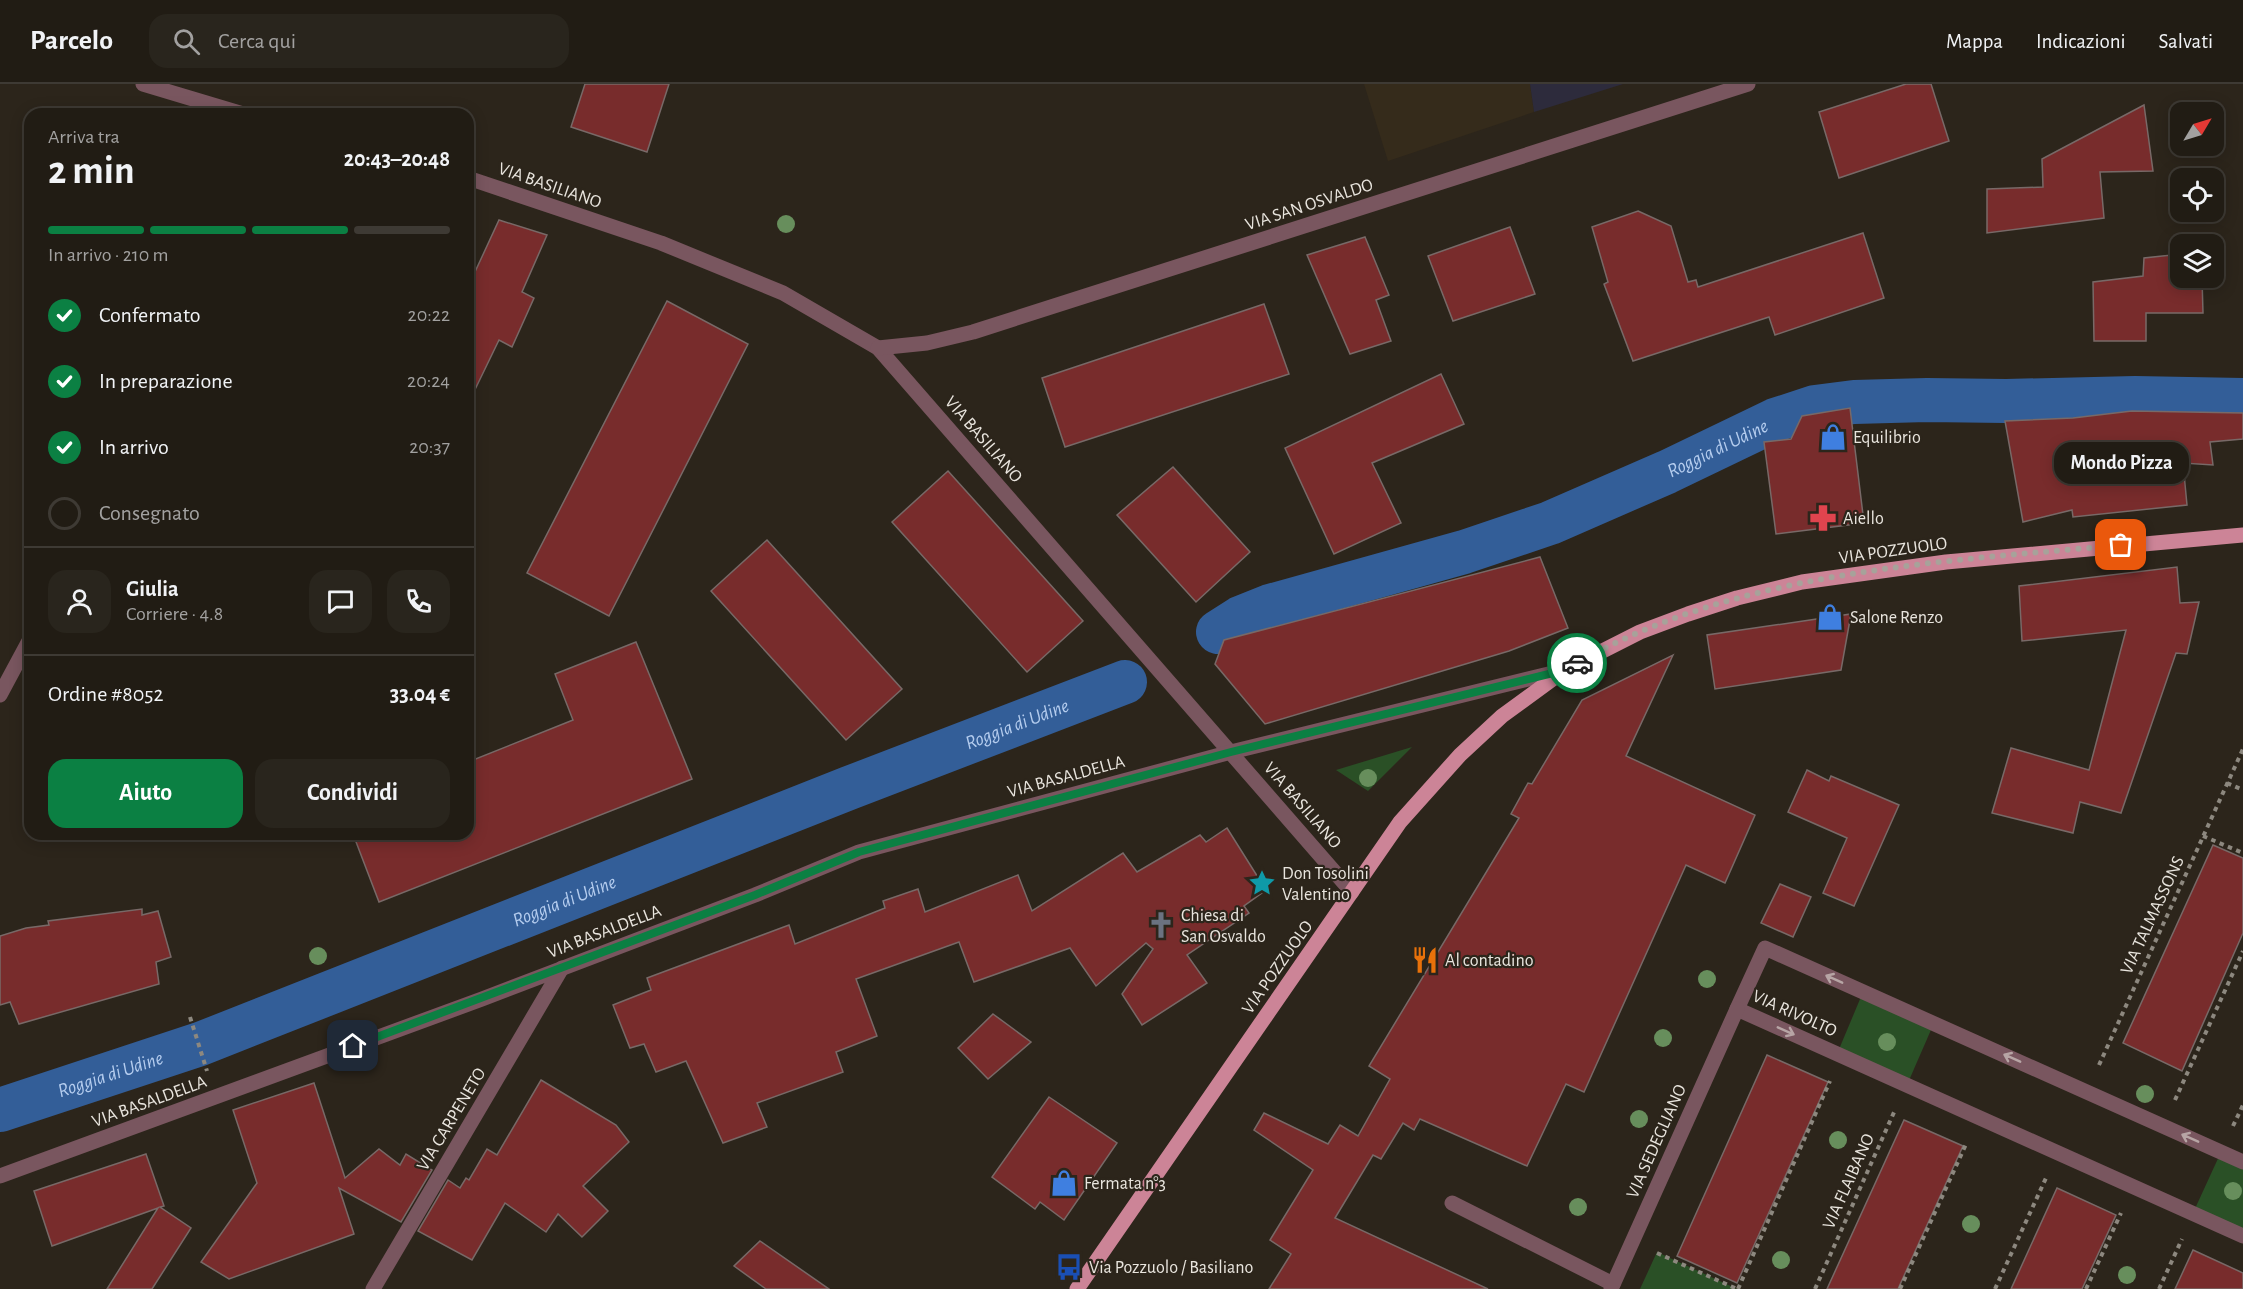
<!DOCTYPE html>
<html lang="it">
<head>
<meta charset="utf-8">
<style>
  body { margin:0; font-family:"Alegreya Sans",sans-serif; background:#29251d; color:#f1f3f6; height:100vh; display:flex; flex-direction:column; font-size:22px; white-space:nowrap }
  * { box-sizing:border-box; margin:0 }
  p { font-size:20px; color:#a2a1a0 }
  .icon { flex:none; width:33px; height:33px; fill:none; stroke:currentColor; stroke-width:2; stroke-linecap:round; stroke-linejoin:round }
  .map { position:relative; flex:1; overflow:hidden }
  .details { position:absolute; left:24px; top:24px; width:450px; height:732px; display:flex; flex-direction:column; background:#211c14; border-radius:18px; box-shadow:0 3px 15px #0003,0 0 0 2px #3e3a34 }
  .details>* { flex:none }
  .needle { width:39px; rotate:52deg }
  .tools { position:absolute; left:2170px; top:18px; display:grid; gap:12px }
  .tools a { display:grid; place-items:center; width:54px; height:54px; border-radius:12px; background:#211c14; box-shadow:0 3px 15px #0003,0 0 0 2px #3e3a34; font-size:30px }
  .pin { position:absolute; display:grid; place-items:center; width:51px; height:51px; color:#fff; margin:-26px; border-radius:12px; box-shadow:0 3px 9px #0006 }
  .courier { position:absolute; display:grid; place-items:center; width:60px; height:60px; margin:-30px; border:4px solid #0b8043; border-radius:50%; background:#fff; color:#222; box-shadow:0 2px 8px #0007 }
  .bubble { position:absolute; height:42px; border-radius:18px; background:#211c14; box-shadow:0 3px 15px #0003,0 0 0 2px #3e3a34; font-size:20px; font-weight:600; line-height:42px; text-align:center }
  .head em { font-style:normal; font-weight:600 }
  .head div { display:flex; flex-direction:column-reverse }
  .head { display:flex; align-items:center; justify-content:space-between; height:102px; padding:0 24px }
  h1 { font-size:39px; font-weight:600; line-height:45px }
  .bar { display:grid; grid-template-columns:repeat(4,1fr); gap:9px 6px; align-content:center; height:72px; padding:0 24px }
  .bar i { height:8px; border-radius:4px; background:#3e3a34 }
  .bar .on { background:#0b8043 }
  .bar p { grid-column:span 4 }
  .line { display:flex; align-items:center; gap:15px; padding:0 24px; border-top:2px solid #3e3a34 }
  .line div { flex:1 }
  .round { display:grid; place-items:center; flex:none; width:63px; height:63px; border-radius:18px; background:#29251d }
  ol { padding:0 24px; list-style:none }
  li { display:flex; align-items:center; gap:18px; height:66px }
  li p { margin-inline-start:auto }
  li .icon { padding:6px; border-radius:50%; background:#0b8043; color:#fff; stroke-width:4 }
  li:last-child { color:#a2a1a0 }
  li i { width:33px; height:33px; border:3px solid #3e3a34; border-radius:50% }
  .button { display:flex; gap:12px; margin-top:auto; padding:12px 24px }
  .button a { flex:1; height:69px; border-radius:18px; background:#0b8043; color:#fff; font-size:24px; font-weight:600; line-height:69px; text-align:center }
  .button a+a { background:#29251d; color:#f1f3f6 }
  header { display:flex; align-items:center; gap:36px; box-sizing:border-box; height:84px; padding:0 30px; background:#211c14; border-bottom:2px solid #3e3a34 }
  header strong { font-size:28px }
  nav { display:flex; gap:33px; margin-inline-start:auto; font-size:21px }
  .search { width:420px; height:54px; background:#29251d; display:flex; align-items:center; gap:15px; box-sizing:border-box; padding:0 21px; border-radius:18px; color:#a2a1a0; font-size:22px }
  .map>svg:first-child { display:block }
  .built { fill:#352b1b }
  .industrial { fill:#2d2b3c }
  .green { fill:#2a5026 }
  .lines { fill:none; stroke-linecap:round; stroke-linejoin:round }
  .canal { stroke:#335e98; stroke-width:44 }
  .building { fill:#782c2c; stroke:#786967; stroke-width:1.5 }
  .path { stroke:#8d887f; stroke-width:4; stroke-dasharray:4.5 4.5; stroke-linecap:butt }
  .minor { stroke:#79565f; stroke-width:15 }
  .major { stroke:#cc8497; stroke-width:15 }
  .tree { fill:#678e5c }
  .oneway { stroke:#b7a5a5 }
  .done { stroke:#a7a29a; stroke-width:6; stroke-dasharray:0 10.8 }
  .route { stroke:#0b8043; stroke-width:8 }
  .labels { text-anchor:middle; stroke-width:4.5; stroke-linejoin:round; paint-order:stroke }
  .street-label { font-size:18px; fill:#e9e5de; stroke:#2c251b }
  .poi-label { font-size:18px; fill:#e9e5de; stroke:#2c251b; text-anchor:start }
  .water-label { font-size:20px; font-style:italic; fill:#b4ccee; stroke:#2c251b }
</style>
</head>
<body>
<header>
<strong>Parcelo</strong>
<div class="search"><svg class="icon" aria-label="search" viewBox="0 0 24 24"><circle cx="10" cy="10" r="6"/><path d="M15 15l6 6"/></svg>Cerca qui</div>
<nav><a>Mappa</a><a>Indicazioni</a><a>Salvati</a></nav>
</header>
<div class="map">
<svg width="2243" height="1205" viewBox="0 0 2243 1205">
  <rect width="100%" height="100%" fill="#2c251b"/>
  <polygon class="built" points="1364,0 1530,0 1534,28 1388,77"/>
  <polygon class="industrial" points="1530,0 1623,0 1534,28"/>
  <g class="green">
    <polygon points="1412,663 1368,707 1336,686"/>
    <polygon points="1863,908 1934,939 1907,1001 1837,970"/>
    <polygon points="2221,1068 2243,1078 2243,1152 2193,1129"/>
    <polygon points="1657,1168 1737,1205 1640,1205"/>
  </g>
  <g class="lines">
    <g class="canal">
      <path id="s1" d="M1218,548L1240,534L1270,522L1464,468L1550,439L1667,388L1775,336L1815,323L1854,318L1927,316L2006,317L2135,314L2243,316"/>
      <path id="s2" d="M0,1026L200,960L849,704L1125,598"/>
    </g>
  </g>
  <g class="building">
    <polygon points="585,0 669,0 647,68 571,43"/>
    <polygon points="1906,0 1931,0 1949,57 1839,94 1819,28"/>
    <polygon points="2144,21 2153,87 2100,88 2104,134 1987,149 1987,105 2043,103 2042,75"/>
    <polygon points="1638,127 1671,142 1688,198 1696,196 1698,203 1863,149 1884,214 1775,251 1769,233 1633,277 1604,200 1608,198 1592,143"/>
    <polygon points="499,136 547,151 522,208 534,214 512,263 499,256 468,320 468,203"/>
    <polygon points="1510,143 1535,210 1453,237 1428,172"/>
    <polygon points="1365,153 1389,211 1376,216 1391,257 1350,270 1307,171"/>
    <polygon points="2181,170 2181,194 2202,194 2203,229 2146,229 2146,257 2094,257 2093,198 2143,192 2144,174"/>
    <polygon points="667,217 748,260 609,532 527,489"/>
    <polygon points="1264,220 1289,290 1065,363 1042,294"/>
    <polygon points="1441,290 1464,340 1372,379 1401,439 1334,470 1285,364"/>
    <polygon points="1850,324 1864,439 1776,450 1764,358 1791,355 1802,332"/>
    <polygon points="2132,327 2243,329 2243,355 2210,358 2213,381 2183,379 2187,421 2073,433 2072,426 2023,438 2005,337 2073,334"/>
    <polygon points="1173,383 1250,468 1196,518 1117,431"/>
    <polygon points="948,387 1083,537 1027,588 892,438"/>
    <polygon points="767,456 902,605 846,656 711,507"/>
    <polygon points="1540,473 1568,544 1509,567 1265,640 1215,580 1224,556"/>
    <polygon points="2177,483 2180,519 2199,518 2187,570 2176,569 2121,729 2080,718 2073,749 1992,729 2011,664 2089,686 2126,546 2022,557 2019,502"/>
    <polygon points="1851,530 1841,586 1715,605 1707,551"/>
    <polygon points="636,558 692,695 379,818 353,750 468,750 468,678 573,636 555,590"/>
    <polygon points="1673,571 1626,672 1755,731 1725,799 1686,781 1584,1008 1566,1000 1527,1082 1420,1035 1414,1046 1403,1039 1381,1075 1373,1071 1335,1134 1488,1205 1269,1205 1291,1170 1270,1156 1313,1086 1254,1046 1264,1029 1328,1060 1340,1041 1358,1052 1390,995 1369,982 1519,734 1511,730 1528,699 1532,700 1582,616"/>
    <polygon points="1807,686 1829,697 1831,692 1899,721 1854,822 1823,809 1847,754 1788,728"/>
    <polygon points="1227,744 1266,806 1244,822 1249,829 1187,871 1207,899 1142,941 1122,910 1153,865 1146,859 1096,902 1070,864 974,898 959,858 856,895 877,952 836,968 843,988 757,1019 767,1043 723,1059 686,977 656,988 644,960 630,964 613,921 651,906 647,894 789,841 795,860 885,824 883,817 918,805 925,828 1018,791 1032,827 1123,769 1137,788 1200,751 1206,758"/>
    <polygon points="2213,761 2243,774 2243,849 2182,987 2123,959"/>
    <polygon points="1780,800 1811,813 1793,853 1761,839"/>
    <polygon points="142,825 142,831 158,827 171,873 156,878 159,900 19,940 10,918 0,921 0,852 26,844 49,841 48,837"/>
    <polygon points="993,930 1031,958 988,995 958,964"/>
    <polygon points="1767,971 1828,998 1737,1199 1677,1172"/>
    <polygon points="541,996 616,1041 629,1058 583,1102 608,1127 582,1153 558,1130 546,1148 505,1119 472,1176 418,1147 448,1096 460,1104 466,1094 469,1096 487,1065 497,1071"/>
    <polygon points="314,999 345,1094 379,1065 400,1081 406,1070 432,1086 401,1138 339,1104 354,1150 229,1195 201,1178 257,1099 233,1026"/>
    <polygon points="1049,1013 1117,1059 1064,1136 1040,1118 1035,1125 992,1093"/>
    <polygon points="1904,1036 1963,1062 1898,1205 1827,1205"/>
    <polygon points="146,1070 164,1122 160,1123 191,1144 152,1205 107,1205 158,1124 52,1162 34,1107"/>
    <polygon points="2057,1104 2116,1131 2082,1205 2011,1205"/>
    <polygon points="760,1157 829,1205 766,1205 734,1182"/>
    <polygon points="2193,1166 2243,1189 2243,1205 2175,1205"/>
  </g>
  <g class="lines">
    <g class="path">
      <polyline points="2227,699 2243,706"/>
      <polyline points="2203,752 2243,769"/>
      <polyline points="190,933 207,987"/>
      <polyline points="2099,981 2243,665"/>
      <polyline points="2175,1016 2243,867"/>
      <polyline points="2233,1042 2243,1021"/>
      <polyline points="1657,1169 1737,1205"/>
      <polyline points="1738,1205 1830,997"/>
      <polyline points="1815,1205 1895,1026"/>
      <polyline points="1900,1205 1967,1058"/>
      <polyline points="1995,1205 2046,1094"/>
      <polyline points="2086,1205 2121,1129"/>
      <polyline points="2159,1205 2182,1155"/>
    </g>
    <g class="minor">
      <polyline points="143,0 243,30"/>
      <polyline points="468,94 661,159 783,209 878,264 1352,808"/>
      <polyline points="878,264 927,259 973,248 1748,0"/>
      <polyline points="0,611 30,555"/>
      <polyline points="2243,1078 1765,864 1737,925 2243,1152"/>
      <polyline points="0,1092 482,915 755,811 859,768 1231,668 1565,586"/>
      <polyline points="1452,1119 1613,1200"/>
      <polyline points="373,1205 562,884"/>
      <polyline points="1611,1205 1737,925"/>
    </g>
    <polyline class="major" points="1077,1205 1400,738 1460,671 1502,632 1565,586 1640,548 1688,530 1737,514 1802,498 1946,478 2243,451"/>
  </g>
  <g class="tree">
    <circle cx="786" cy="140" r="9"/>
    <circle cx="1368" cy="694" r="9"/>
    <circle cx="318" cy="872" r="9"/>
    <circle cx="1707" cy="895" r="9"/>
    <circle cx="1663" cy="954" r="9"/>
    <circle cx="1887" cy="958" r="9"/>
    <circle cx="2145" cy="1010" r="9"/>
    <circle cx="1639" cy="1035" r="9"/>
    <circle cx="1838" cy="1056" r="9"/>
    <circle cx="2233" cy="1107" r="9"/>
    <circle cx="1578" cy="1123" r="9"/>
    <circle cx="1971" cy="1140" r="9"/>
    <circle cx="1781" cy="1176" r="9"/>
    <circle cx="2127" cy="1191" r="9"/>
  </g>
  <defs><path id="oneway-shaft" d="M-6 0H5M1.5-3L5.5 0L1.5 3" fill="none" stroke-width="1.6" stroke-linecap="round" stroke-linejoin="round" transform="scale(1.5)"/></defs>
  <g class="oneway">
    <use href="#oneway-shaft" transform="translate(1834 895) rotate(-156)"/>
    <use href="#oneway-shaft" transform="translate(1786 947) rotate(24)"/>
    <use href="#oneway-shaft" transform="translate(2012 974) rotate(-156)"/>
    <use href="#oneway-shaft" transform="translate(2190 1054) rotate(-156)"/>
  </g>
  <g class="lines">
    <path class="done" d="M1577,579C1740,486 1939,478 2121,461"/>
    <polyline class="route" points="353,962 755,811 859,768 1231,668 1565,586 1577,579"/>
  </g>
  <defs>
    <symbol id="shop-bare" viewBox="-9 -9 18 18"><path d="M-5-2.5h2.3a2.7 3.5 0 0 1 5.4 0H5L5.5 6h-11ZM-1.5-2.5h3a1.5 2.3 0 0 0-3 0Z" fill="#3f7fe0" stroke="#2c251b" stroke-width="2.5" paint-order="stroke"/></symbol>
    <symbol id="pharmacy-bare" viewBox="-9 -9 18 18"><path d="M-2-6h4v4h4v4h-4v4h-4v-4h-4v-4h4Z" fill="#e0444e" stroke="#2c251b" stroke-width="2.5" paint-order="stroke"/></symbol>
    <symbol id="sight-bare" viewBox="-9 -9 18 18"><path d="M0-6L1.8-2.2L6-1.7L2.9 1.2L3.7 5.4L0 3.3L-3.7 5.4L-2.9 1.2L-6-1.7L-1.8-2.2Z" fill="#0f9aa8" stroke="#2c251b" stroke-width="2.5" paint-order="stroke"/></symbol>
    <symbol id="church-bare" viewBox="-9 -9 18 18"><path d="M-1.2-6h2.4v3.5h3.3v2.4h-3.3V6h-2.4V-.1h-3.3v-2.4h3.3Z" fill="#6b7280" stroke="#2c251b" stroke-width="2.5" paint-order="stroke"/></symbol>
    <symbol id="restaurant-bare" viewBox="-9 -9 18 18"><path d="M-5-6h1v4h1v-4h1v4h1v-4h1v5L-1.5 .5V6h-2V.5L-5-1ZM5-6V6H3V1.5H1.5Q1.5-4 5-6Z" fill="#e8710a" stroke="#2c251b" stroke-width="2.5" paint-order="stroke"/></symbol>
    <symbol id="bus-bare" viewBox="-9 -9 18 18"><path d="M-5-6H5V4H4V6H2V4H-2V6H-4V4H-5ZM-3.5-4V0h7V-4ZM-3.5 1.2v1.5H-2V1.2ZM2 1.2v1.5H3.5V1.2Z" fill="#1a4fb4" stroke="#2c251b" stroke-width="2.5" paint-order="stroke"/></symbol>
  </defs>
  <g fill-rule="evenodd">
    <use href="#shop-bare" x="1814" y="334" width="38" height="38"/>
    <use href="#pharmacy-bare" x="1804" y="415" width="38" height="38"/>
    <use href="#shop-bare" x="1811" y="514" width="38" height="38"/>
    <use href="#sight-bare" x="1243" y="780" width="38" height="38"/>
    <use href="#church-bare" x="1142" y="822" width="38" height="38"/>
    <use href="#restaurant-bare" x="1406" y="857" width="38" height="38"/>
    <use href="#shop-bare" x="1045" y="1080" width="38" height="38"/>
    <use href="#bus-bare" x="1050" y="1164" width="38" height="38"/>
  </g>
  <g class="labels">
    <g class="street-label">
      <text transform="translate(550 101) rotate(19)" y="6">VIA BASILIANO</text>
      <text transform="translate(1309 120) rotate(-18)" y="6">VIA SAN OSVALDO</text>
      <text transform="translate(984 355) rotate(49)" y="6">VIA BASILIANO</text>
      <text transform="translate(1893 466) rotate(-8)" y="6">VIA POZZUOLO</text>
      <text transform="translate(1066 692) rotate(-15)" y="6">VIA BASALDELLA</text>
      <text transform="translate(1303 721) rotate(49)" y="6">VIA BASILIANO</text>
      <text transform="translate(2152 831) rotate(-65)" y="6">VIA TALMASSONS</text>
      <text transform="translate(604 847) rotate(-21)" y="6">VIA BASALDELLA</text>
      <text transform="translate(1277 883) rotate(-55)" y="6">VIA POZZUOLO</text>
      <text transform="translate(1795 929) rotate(24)" y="6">VIA RIVOLTO</text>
      <text transform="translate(149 1017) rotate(-20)" y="6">VIA BASALDELLA</text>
      <text transform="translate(451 1035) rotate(-59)" y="6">VIA CARPENETO</text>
      <text transform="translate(1656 1057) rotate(-66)" y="6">VIA SEDEGLIANO</text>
      <text transform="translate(1848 1097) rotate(-66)" y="6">VIA FLAIBANO</text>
    </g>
    <g class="poi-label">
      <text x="1853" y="359">Equilibrio</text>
      <text x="1843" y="440">Aiello</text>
      <text x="1850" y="539">Salone Renzo</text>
      <text x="1282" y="795">Don Tosolini<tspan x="1282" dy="21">Valentino</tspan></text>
      <text x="1181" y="837">Chiesa di<tspan x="1181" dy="21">San Osvaldo</tspan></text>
      <text x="1445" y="882">Al contadino</text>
      <text x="1084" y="1105">Fermata n°3</text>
      <text x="1089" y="1189">Via Pozzuolo / Basiliano</text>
    </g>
    <g class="water-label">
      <text dy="7" stroke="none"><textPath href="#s1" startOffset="534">Roggia di Udine</textPath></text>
      <text dy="7" stroke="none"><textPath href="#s2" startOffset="1088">Roggia di Udine</textPath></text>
      <text dy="7" stroke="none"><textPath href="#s2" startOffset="602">Roggia di Udine</textPath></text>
      <text dy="7" stroke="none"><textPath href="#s2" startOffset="116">Roggia di Udine</textPath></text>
    </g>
  </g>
</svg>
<div class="tools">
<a><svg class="needle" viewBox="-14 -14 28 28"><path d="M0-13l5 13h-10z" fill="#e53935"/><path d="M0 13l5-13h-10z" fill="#a2a1a0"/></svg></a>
<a><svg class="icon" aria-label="locate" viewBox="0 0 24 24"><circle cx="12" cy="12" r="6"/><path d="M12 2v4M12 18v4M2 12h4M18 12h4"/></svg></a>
<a><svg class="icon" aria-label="layers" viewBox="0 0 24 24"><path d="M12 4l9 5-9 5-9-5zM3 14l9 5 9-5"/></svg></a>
</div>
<div class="pin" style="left:2121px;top:461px;background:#ea580c"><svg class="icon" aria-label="bag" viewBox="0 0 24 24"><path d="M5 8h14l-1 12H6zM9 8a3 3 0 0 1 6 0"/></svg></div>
<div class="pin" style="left:353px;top:962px;background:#1f2937"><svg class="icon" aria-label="home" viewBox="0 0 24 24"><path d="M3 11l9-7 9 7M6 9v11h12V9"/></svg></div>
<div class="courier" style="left:1577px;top:579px"><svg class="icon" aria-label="car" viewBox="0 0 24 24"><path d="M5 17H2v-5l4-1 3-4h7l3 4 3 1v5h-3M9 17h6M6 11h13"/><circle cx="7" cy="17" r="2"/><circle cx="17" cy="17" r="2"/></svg></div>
<div class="bubble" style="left:2054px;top:358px;width:135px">Mondo Pizza</div>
<section class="details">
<div class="head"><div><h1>2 min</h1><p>Arriva tra</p></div><em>20:43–20:48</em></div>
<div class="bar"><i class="on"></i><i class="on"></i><i class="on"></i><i></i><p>In arrivo · 210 m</p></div>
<ol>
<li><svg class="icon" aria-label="check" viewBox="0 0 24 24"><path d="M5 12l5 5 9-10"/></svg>Confermato<p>20:22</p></li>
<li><svg class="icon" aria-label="check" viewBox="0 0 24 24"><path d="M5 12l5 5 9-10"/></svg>In preparazione<p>20:24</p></li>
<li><svg class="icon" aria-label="check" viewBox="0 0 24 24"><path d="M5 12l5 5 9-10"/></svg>In arrivo<p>20:37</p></li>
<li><i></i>Consegnato</li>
</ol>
<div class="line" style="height:108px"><a class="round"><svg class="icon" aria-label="person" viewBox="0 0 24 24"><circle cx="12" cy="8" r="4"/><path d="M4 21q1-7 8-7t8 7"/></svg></a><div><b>Giulia</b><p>Corriere · 4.8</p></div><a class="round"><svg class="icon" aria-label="chat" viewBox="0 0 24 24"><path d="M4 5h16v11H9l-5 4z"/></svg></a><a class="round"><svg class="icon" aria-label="phone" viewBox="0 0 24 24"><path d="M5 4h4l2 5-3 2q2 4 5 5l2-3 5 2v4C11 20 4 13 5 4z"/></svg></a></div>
<div class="line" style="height:78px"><div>Ordine #8052</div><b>33.04 €</b></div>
<div class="button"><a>Aiuto</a><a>Condividi</a></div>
</section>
</div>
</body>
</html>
